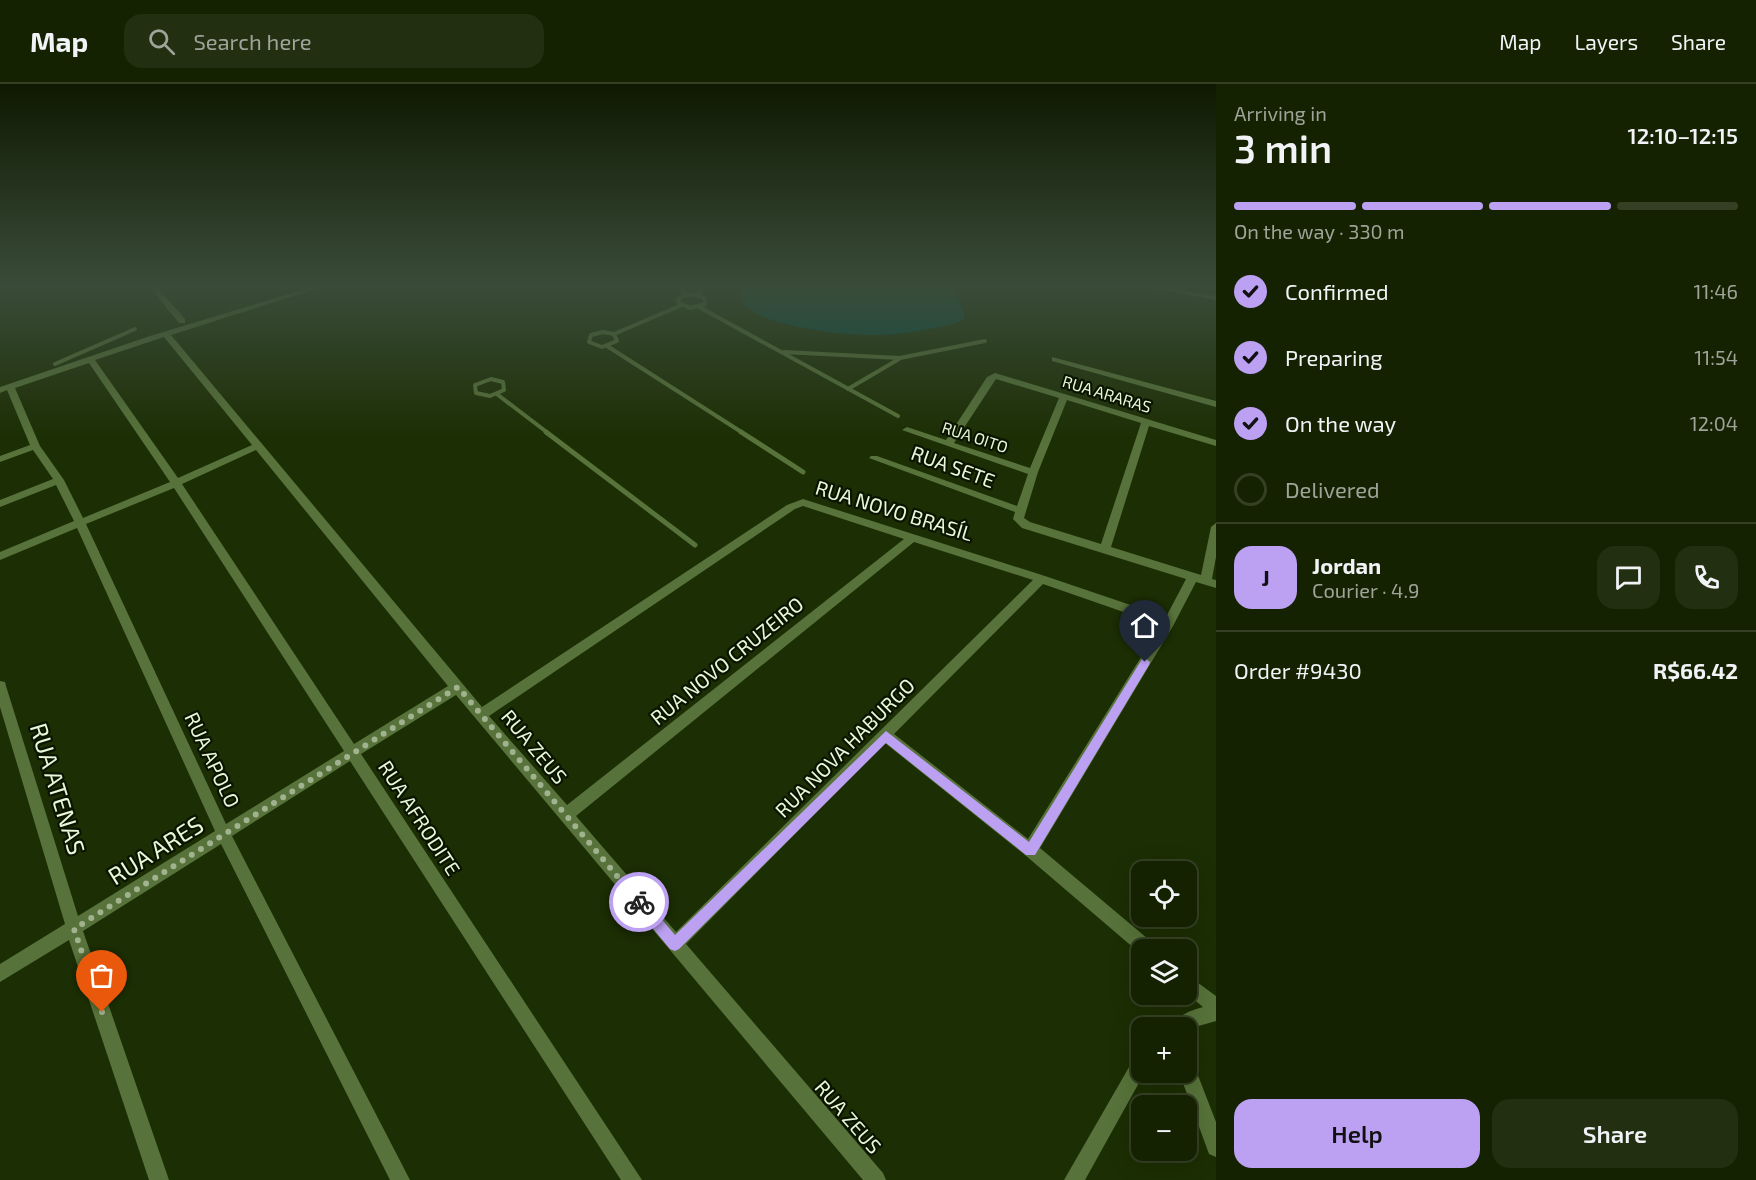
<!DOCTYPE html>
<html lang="en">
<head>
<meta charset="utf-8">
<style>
  body { margin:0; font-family:"Exo 2",sans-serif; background:#222f11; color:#f1f3f6; height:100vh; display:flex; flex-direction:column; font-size:22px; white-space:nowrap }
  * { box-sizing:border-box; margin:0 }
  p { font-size:20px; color:#9da499 }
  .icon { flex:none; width:33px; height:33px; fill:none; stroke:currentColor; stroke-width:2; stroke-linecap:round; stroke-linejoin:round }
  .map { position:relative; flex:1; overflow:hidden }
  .side { display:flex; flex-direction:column; background:#152202; width:540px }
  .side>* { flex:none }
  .fabs { position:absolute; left:1131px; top:777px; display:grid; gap:12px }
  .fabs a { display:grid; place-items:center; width:66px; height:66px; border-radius:12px; background:#152202; box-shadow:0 6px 24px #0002,0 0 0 2px #343f24; font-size:30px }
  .pin { position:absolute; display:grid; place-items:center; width:51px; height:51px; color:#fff; margin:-62px -26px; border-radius:50% 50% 50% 0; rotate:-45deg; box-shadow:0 0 6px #0007 }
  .pin .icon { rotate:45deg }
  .courier { position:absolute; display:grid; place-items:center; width:60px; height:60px; margin:-30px; border:4px solid #bca0f2; border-radius:50%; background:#fff; color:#222; box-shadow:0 2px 8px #0007 }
  .head em { font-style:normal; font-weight:600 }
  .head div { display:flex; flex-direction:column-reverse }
  .head { display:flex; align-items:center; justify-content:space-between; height:102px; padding:0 18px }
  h1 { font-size:39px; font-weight:600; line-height:45px }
  .bar { display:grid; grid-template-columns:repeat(4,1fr); gap:9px 6px; align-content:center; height:72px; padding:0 18px }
  .bar i { height:8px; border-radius:4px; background:#343f24 }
  .bar .selected { background:#bca0f2 }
  .bar p { grid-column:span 4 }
  .line { display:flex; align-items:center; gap:15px; padding:0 18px; border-top:2px solid #343f24 }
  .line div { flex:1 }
  .round { display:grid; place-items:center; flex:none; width:63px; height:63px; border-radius:18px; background:#222f11 }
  ol { padding:0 18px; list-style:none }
  li { display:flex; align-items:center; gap:18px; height:66px }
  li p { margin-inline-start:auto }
  li .icon { padding:6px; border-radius:50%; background:#bca0f2; color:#111; stroke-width:4 }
  li:last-child { color:#9da499 }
  li i { width:33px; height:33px; border:3px solid #343f24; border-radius:50% }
  .button { display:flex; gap:12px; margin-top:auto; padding:12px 18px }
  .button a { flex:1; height:69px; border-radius:18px; background:#bca0f2; color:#111; font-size:24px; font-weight:600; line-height:69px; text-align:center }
  .button a+a { background:#222f11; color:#f1f3f6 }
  header { display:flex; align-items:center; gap:36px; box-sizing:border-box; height:84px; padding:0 30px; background:#152202; border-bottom:2px solid #343f24 }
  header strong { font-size:28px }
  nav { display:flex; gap:33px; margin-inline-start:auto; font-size:21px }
  .search { width:420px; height:54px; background:#222f11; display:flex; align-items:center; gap:15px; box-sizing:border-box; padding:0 21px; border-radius:18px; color:#9da499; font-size:22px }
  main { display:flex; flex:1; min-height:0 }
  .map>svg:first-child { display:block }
  .water { fill:#024c49 }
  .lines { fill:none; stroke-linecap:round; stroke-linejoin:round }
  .service-far1 { stroke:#57723a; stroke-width:4 }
  .service { stroke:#57723a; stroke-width:5 }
  .minor { fill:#57723a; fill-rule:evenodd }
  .route { fill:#bca0f2 }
  .done { stroke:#a1b28f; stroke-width:6; stroke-dasharray:0 10.8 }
  .labels { text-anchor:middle; stroke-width:4.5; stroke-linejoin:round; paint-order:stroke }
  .far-street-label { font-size:16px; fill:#e8f9da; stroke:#0a1401 }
  .street-label { font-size:20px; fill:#e8f9da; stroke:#0a1401 }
  .near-street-label { font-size:24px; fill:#e8f9da; stroke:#0a1401 }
</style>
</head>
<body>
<header>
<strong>Map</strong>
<div class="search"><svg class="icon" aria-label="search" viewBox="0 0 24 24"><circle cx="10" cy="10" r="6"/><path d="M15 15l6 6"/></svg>Search here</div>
<nav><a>Map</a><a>Layers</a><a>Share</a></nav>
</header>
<main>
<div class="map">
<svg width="1216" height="1096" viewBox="0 0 1216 1096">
  <rect width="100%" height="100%" fill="#1c2e03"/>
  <path class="water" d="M748,202H953L965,232L962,237L953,240C927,246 901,251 874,251C849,252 746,242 740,213Z"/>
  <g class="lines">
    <g class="service-far1">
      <polyline points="679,202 687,211"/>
      <polygon points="693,210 704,214 705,220 690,224 679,219 678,216 682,212"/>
      <polyline points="697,211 704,202"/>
      <polyline points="699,223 898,332"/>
      <polygon points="603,248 614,250 617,257 602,263 589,258 591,251"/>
      <polyline points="614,250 682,221"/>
      <polyline points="607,262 743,349"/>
      <polyline points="784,268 900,274 985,257"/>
      <polyline points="55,280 135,245"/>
      <polygon points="491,295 503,298 504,306 490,312 476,309 475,301"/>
      <polyline points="848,305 899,275"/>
      <polyline points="498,311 548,349"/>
    </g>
    <g class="service">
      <polyline points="546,348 695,461"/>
      <polyline points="741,348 803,388"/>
    </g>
    <g class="minor">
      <polygon points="149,202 156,202 185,235 185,239 179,239"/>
      <path d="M315,202H325L171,251L482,623L787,421L803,415L1045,492L1166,533L1186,495L1022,444L1013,435L1015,428L869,374L871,372H877L1017,422L1028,390L902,346L907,343L946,356L987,293L995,289L1216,356V362L1149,342L1111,463L1201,491L1211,443L1216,439V473L1212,495L1216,496V504L1196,498L1173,542L1040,764L1154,860L1156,866H1142V871L1025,771L885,659L686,860L883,1089L886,1096H863L456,611L361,670L642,1096H621L350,677L232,752L410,1096H390L221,760L83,847L169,1096H149L69,856L0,898V880L65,840L0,623V597L5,598L6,602L78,832L215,747L77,444L0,476V468L74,437L56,401L0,423V416L53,395L33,366L0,378V372L30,361L7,306L0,309V303L150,252ZM164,253L252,361L178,394L95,276ZM89,279L170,398L83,434L64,396L40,362L15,304ZM996,295L1059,314L1030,384L954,359ZM1067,316L1141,339L1101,460L1030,438L1024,434L1038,388ZM256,366L448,602L354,660L182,400ZM174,404L344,667L226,740L86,440ZM803,422L904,455L567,721L489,632L795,425ZM914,458L1033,496L676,848L576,732ZM1043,500L1161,541L1028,755L894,650Z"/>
      <polygon points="1142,202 1157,202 1216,212 1216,216"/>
      <polygon points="1052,273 1216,317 1216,323 1052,277"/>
      <path d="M1186,890L1216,912V937L1195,943L1186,950V944H1172C1178,930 1190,927 1203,923L1186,909Z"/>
      <polygon points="1142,968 1142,988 1145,988 1085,1096 1064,1096 1136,971"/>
      <polygon points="1186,973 1192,976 1216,1038 1216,1073 1209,1070 1179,988 1186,988"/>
    </g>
  </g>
  <linearGradient id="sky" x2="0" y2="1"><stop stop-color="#0f1902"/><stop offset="0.57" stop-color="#3a4c39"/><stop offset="1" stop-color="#3a4c39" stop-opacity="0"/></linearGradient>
  <rect width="1216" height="355" fill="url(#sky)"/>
  <polygon class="route" points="1145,574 1150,578 1149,581 1035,771 1026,771 886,659 679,865 675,867 670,865 634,822 632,818 634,813 639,811 643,813 675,851 886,647 1029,758 1142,575"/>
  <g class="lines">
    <polyline class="done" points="102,928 74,845 458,603 639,818"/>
  </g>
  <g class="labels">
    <g class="far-street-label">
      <text transform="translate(1107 310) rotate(17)" y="6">RUA ARARAS</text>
      <text transform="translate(975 353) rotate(18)" y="6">RUA OITO</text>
    </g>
    <g class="street-label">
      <text transform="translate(953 383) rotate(20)" y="7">RUA SETE</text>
      <text transform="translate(894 427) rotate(17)" y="7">RUA NOVO BRASÍL</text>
      <text transform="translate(727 577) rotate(-39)" y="7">RUA NOVO CRUZEIRO</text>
      <text transform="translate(534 663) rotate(50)" y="7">RUA ZEUS</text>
      <text transform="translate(845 664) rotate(-45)" y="7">RUA NOVA HABURGO</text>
      <text transform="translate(212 676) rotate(65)" y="7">RUA APOLO</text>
      <text transform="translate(419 734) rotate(57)" y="7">RUA AFRODITE</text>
      <text transform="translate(848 1033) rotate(49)" y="7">RUA ZEUS</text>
    </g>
    <g class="near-street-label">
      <text transform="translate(57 705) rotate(73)" y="8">RUA ATENAS</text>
      <text transform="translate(156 767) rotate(-32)" y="8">RUA ARES</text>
    </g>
  </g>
</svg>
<div class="fabs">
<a><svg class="icon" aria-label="locate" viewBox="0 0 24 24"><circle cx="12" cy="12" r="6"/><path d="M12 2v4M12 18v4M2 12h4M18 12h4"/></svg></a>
<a><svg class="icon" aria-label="layers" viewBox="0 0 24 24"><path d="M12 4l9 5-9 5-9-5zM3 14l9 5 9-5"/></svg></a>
<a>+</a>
<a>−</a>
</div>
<div class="pin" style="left:102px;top:928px;background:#ea580c"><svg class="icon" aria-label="bag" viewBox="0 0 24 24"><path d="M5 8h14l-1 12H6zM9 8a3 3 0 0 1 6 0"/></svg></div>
<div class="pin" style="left:1145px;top:578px;background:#1f2937"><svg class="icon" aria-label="home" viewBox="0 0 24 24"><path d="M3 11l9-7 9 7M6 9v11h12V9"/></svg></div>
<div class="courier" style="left:639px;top:818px"><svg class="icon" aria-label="bike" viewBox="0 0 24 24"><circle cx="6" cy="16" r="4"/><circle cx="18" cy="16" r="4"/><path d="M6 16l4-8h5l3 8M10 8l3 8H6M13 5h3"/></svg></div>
</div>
<section class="side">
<div class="head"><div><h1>3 min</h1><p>Arriving in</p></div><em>12:10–12:15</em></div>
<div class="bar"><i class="selected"></i><i class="selected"></i><i class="selected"></i><i></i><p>On the way · 330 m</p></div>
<ol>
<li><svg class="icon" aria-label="check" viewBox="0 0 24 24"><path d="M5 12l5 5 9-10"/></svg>Confirmed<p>11:46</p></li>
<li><svg class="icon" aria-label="check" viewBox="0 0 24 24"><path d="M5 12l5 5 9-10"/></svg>Preparing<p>11:54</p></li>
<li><svg class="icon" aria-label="check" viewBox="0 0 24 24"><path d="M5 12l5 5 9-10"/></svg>On the way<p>12:04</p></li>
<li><i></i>Delivered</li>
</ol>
<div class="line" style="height:108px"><b class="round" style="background:#bca0f2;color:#111">J</b><div><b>Jordan</b><p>Courier · 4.9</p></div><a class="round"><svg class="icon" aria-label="chat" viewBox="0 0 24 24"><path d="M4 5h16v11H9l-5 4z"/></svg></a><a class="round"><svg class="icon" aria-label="phone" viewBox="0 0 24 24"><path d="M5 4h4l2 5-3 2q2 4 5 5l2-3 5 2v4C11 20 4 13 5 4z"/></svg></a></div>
<div class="line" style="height:78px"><div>Order #9430</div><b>R$66.42</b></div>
<div class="button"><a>Help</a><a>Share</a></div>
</section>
</main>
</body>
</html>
